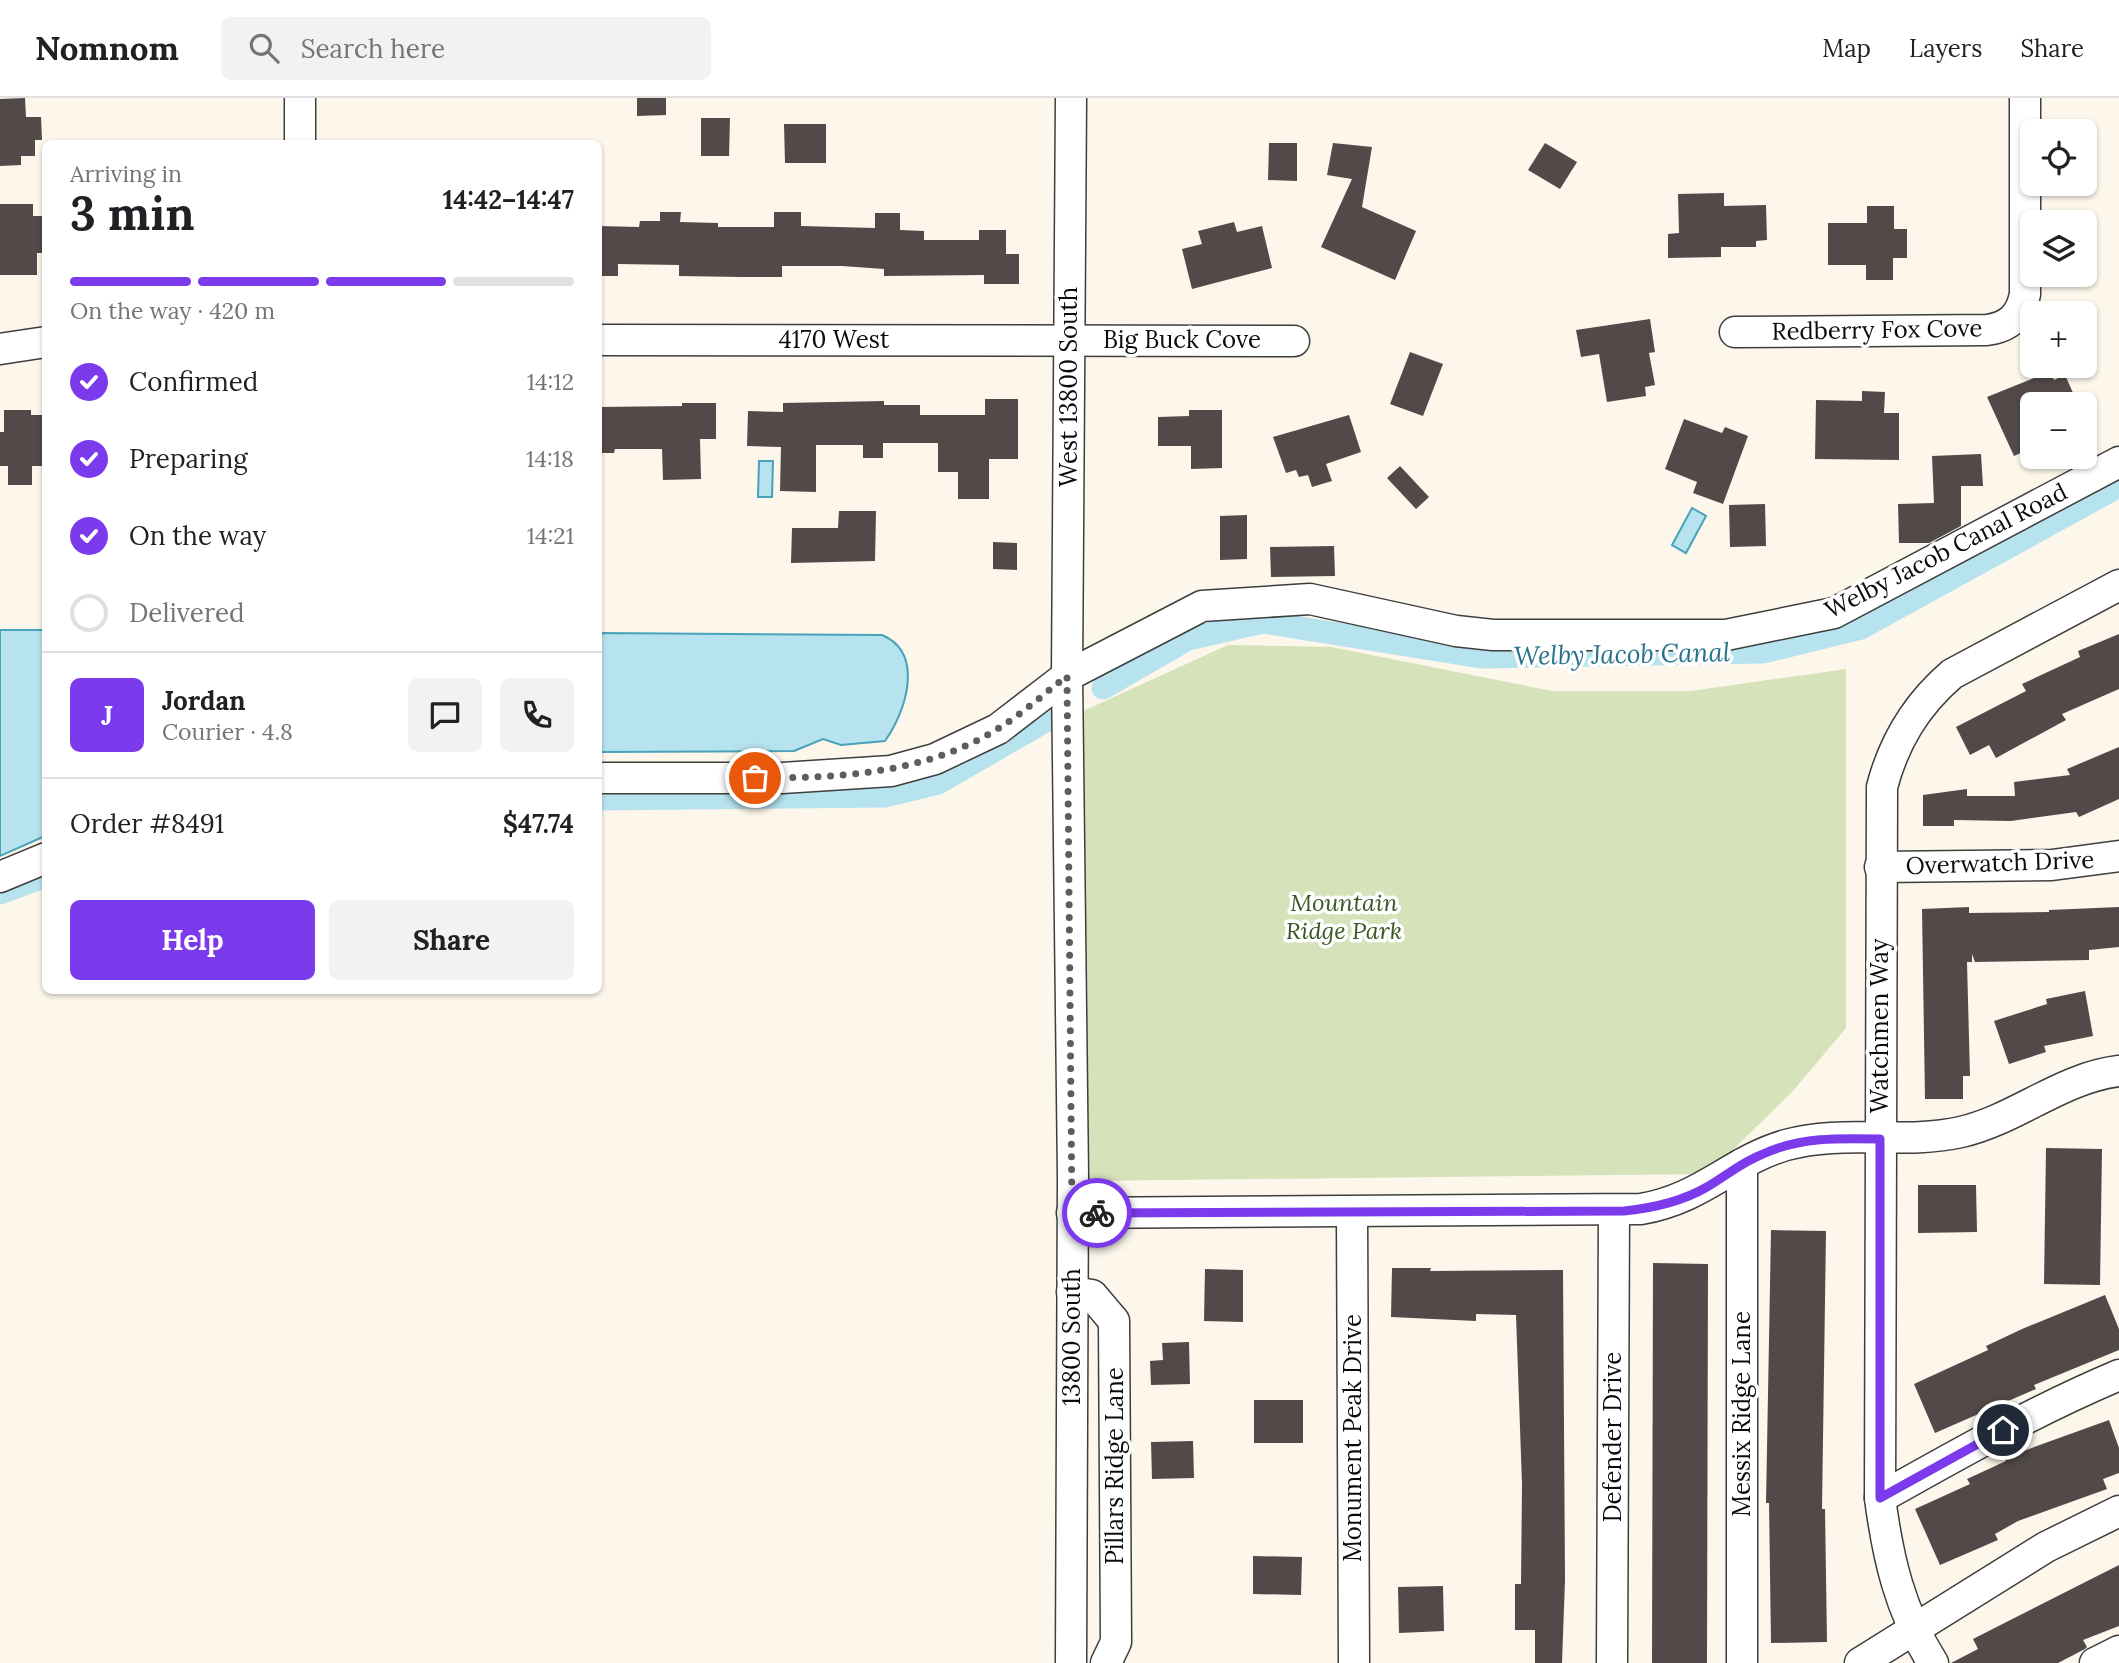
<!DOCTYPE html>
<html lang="en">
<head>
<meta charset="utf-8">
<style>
  body { margin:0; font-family:Lora,serif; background:#f2f2f2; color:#202124; height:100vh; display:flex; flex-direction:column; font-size:26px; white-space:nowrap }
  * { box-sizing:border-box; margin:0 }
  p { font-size:23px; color:#757577 }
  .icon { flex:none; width:38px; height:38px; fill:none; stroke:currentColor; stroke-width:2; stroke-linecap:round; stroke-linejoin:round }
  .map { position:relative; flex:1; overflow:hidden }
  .details { position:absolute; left:42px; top:42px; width:560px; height:854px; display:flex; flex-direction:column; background:#fff; border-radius:10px; box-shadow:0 2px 5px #0004 }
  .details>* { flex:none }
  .buttons { position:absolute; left:2020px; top:21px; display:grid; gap:14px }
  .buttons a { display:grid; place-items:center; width:77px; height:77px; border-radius:10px; background:#fff; box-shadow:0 2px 5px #0004; font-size:35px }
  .pin { position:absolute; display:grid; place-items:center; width:60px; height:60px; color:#fff; margin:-30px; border:4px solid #fff; border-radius:50%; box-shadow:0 2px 7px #0007 }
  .courier { position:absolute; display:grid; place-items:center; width:70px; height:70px; margin:-35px; border:5px solid #7c3aed; border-radius:50%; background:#fff; color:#222; box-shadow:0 2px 9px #0007 }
  .headline em { font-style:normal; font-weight:700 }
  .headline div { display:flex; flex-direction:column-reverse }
  .headline { display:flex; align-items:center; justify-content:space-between; height:119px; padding:0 28px }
  h1 { font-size:46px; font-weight:700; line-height:52px }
  .bar { display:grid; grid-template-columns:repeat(4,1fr); gap:10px 7px; align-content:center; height:84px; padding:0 28px }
  .bar i { height:9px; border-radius:5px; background:#e0e0e0 }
  .bar .active { background:#7c3aed }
  .bar p { grid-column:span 4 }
  .line { display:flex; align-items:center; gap:18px; padding:0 28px; border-top:2px solid #e0e0e0 }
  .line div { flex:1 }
  .round { display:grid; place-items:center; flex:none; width:74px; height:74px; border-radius:10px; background:#f2f2f2 }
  ol { padding:0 28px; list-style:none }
  li { display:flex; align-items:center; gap:21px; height:77px }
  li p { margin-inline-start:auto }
  li .icon { padding:7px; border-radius:50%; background:#7c3aed; color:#fff; stroke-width:4 }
  li:last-child { color:#757577 }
  li i { width:38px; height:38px; border:4px solid #e0e0e0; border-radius:50% }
  .button { display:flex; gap:14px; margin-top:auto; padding:14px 28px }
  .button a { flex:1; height:80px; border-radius:10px; background:#7c3aed; color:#fff; font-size:28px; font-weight:700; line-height:80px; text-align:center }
  .button a+a { background:#f2f2f2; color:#202124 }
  header { display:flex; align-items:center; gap:42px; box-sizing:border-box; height:98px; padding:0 35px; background:#fff; border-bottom:2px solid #e0e0e0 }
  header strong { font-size:33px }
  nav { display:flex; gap:38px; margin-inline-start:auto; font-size:24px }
  .search { width:490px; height:63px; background:#f2f2f2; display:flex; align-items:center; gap:18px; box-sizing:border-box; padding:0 24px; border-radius:10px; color:#757577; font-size:26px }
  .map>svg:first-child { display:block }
  .green { fill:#d6e2ba }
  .water { fill:#b6e3ed; stroke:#47a2ba; stroke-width:2 }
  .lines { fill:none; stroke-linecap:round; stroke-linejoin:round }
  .canal { stroke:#b6e3ed; stroke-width:23 }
  .building { fill:#524a49 }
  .minor-casing { stroke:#3e3e3e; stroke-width:33 }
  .minor { stroke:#fff; stroke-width:30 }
  .done { stroke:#5f5d59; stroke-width:7; stroke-dasharray:0 12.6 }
  .route { stroke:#7c3aed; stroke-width:9 }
  .labels { text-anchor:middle; stroke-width:7; stroke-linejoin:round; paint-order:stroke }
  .street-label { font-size:24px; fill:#0b0b0b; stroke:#fff }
  .park-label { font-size:24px; font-style:italic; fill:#395924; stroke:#fff }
  .water-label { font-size:26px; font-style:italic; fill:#25728b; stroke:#fff }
</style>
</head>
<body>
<header>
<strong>Nomnom</strong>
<div class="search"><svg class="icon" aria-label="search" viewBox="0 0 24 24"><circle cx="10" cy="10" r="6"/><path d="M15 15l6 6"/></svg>Search here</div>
<nav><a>Map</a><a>Layers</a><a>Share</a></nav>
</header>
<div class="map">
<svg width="2119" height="1565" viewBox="0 0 2119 1565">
  <rect width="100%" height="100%" fill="#fcf6eb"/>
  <polygon class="green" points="1228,547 1331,549 1552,593 1691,593 1846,571 1846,930 1793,993 1708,1076 1081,1083 1081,614"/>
  <g class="water">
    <polygon points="759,363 773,363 772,399 758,399"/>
    <polygon points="1692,410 1706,418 1686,455 1672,447"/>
    <polygon points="0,532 46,532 45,738 0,758"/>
    <path d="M599,535L882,537C925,555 906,614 885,643L841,647L823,641L794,653L599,654Z"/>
  </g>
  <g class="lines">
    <g class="canal">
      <polyline points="1103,590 1188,541 1263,524 1481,559 1763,554 1861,530 2119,388"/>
      <polyline points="598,701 885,698 938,685 1054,618"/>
      <polyline points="0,795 46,778"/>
    </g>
  </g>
  <g class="building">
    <polygon points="25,0 26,19 41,19 42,42 35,42 35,58 21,58 21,67 0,68 0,1"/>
    <polygon points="637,0 666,0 666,17 637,18"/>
    <polygon points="701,20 730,20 729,58 701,58"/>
    <polygon points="784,26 826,26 826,65 785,65"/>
    <polygon points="1269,45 1297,45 1297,83 1268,82"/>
    <polygon points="1333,45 1372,49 1362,109 1416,133 1395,182 1321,149 1352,81 1327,77"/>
    <polygon points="1545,45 1577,64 1560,91 1528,72"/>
    <polygon points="1724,95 1724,108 1766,107 1767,142 1756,143 1756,149 1721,149 1721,159 1668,160 1668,136 1679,135 1678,96"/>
    <polygon points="0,106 33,106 33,118 46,118 46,155 37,155 37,177 0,177"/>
    <polygon points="1867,108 1894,108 1894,131 1907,131 1907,160 1893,160 1893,182 1866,182 1866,167 1828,167 1828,125 1867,125"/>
    <polygon points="660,114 681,114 680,124 718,125 718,129 774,129 774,114 801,114 801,128 875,130 875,115 900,115 900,132 924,133 924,142 979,142 979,132 1006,132 1006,156 1019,156 1019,186 984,186 984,177 884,178 884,171 842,168 782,168 782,179 742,179 679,178 679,167 618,166 618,178 598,178 598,128 639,129 640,123 660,123"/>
    <polygon points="1234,124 1237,134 1262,128 1272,170 1192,191 1182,151 1202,146 1198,133"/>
    <polygon points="1650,221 1655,254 1649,255 1655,287 1645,289 1646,298 1607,304 1599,256 1581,259 1576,232"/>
    <polygon points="1410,254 1443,266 1423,318 1390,306"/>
    <polygon points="2051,273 2054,282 2065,277 2078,306 2032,306 2032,350 2014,358 1987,299"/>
    <polygon points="1862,293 1885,294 1884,315 1899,315 1899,362 1815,361 1816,302 1862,303"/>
    <polygon points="985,301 1018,301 1018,361 989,361 989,401 958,401 958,374 938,374 938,345 883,345 883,360 863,360 863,347 816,347 816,394 780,393 781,349 747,348 748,313 783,314 783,305 884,303 884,307 920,307 920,317 985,317"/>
    <polygon points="682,305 716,305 716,341 700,341 701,381 663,382 662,351 615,351 614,355 598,355 598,309 682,308"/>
    <polygon points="4,312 31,312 31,317 46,317 46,368 32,368 32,387 8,387 8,368 0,368 0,334 4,334"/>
    <polygon points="1189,312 1222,312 1222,370 1191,371 1191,348 1158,348 1158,319 1189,318"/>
    <polygon points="1349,317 1361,354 1326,366 1332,383 1312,389 1308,377 1299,379 1296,372 1286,375 1273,339"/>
    <polygon points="1684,321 1722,335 1725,329 1748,338 1723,406 1693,395 1697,384 1665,371"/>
    <polygon points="1981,356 1983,388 1961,388 1961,428 1929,445 1899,445 1898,406 1934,405 1932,358"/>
    <polygon points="1400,368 1429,399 1416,411 1387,380"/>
    <polygon points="1765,406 1766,448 1730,449 1729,407"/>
    <polygon points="839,413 876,413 875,463 791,465 792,430 838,430"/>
    <polygon points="1247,417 1247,461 1220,462 1220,418"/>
    <polygon points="993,444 1017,445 1017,472 993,471"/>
    <polygon points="1334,448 1335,478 1271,479 1270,449"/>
    <polygon points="2119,536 2119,591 2062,616 2066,622 1996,660 1989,647 1970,657 1956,629 2026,593 2022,586 2080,559 2078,553"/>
    <polygon points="2119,649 2119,701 2079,719 2076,714 2011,723 1954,722 1954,728 1923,728 1923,697 1967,691 1967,698 2015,698 2014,684 2070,677 2067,671"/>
    <polygon points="1969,809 1969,815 2049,814 2049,812 2119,809 2119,849 2089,852 2089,862 1975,864 1972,856 1972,864 1967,864 1970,978 1963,978 1963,1001 1925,1001 1922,811"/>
    <polygon points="2085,893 2093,938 2044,948 2046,954 2009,966 1994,923 2047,906 2046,901"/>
    <polygon points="2046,1050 2102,1051 2100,1187 2044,1186"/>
    <polygon points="1918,1087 1976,1087 1977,1134 1918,1135"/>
    <polygon points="1771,1132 1826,1133 1822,1411 1825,1411 1827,1544 1771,1545 1769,1405 1766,1405"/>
    <polygon points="1653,1165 1708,1166 1707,1565 1652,1565"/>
    <polygon points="1392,1170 1431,1170 1430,1173 1563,1172 1565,1482 1562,1565 1535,1565 1535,1532 1515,1532 1515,1486 1521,1486 1522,1386 1516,1217 1476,1216 1476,1223 1391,1219"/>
    <polygon points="1205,1171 1243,1172 1243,1224 1204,1223"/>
    <polygon points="2105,1197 2119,1231 2119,1252 2034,1287 2036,1291 1935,1335 1914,1286 1988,1252 1986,1248 2022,1231"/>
    <polygon points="1189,1244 1190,1286 1151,1287 1150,1263 1163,1262 1162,1245"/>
    <rect x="1254" y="1302" width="49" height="43"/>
    <polygon points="2109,1322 2119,1350 2119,1375 2103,1381 2107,1391 2018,1423 1995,1436 1998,1442 1940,1467 1915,1411 1970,1386 1967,1381 2006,1363 2004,1360"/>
    <polygon points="1193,1343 1194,1380 1152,1381 1151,1344"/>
    <polygon points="1253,1458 1302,1459 1301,1497 1253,1496"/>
    <polygon points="2119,1467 2119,1528 2083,1542 2087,1549 2085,1551 2058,1565 1951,1565 1978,1551 1973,1541"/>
    <polygon points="1443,1488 1444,1533 1399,1535 1398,1489"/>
  </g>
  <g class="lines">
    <defs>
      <g id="minor">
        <polyline points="300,0 300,46"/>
        <path d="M1735,234L1987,232C2009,229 2021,218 2025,196V0"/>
        <polyline points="598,242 1294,243"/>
        <polyline points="0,251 46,244"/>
        <polyline points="598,680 782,680 891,673 935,661 998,631 1067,578 1202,508 1310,501 1456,533 1493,537 1726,537 1834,515 2119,364"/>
        <polyline points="1880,769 2052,767 2119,758"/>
        <polyline points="0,779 46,760"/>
        <polyline points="1742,1066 1742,1565"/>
        <path d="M1072,1115L1641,1111C1702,1101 1731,1063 1786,1047C1843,1031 1903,1047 1961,1034C2017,1021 2061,980 2119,973"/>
        <polyline points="1352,1115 1354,1565"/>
        <polyline points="1072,1194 1092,1197 1114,1223 1116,1544 1106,1565"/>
        <path d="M1880,1400C1958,1356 2036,1312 2119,1277"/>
        <polyline points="1071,1565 1073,1079 1067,578 1071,0"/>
        <polyline points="1612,1565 1614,1113"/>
        <polyline points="1860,1565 2046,1449 2119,1413"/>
        <path d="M1933,1565C1900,1513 1888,1461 1880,1400L1882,689C1894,643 1916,607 1952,576L2119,487"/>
        <polyline points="2095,1565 2119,1553"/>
      </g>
    </defs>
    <use href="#minor" class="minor-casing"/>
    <use href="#minor" class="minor"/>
  </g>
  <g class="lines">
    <path class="done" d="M755,680C839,680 926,676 999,630C1023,615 1045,595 1067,578L1072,1115H1097"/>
    <path class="route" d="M1097,1115L1624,1113C1654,1110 1681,1104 1707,1089C1726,1078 1742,1064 1763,1056C1800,1039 1839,1040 1880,1041V1400L2003,1332"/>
  </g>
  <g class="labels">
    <g class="street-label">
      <text transform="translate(1877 232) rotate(-1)" y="8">Redberry Fox Cove</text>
      <text x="834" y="250">4170 West</text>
      <text x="1182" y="250">Big Buck Cove</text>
      <text transform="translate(1069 289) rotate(-90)" y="8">West 13800 South</text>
      <text transform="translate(1946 453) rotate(-27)" y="8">Welby Jacob Canal Road</text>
      <text transform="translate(2000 765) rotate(-2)" y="8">Overwatch Drive</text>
      <text transform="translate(1880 928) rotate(-90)" y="8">Watchmen Way</text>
      <text transform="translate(1072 1239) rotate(-90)" y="8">13800 South</text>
      <text transform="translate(1742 1316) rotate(-90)" y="8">Messix Ridge Lane</text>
      <text transform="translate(1613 1339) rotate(-90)" y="8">Defender Drive</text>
      <text transform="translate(1353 1340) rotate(-90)" y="8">Monument Peak Drive</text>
      <text transform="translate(1115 1368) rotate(-90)" y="8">Pillars Ridge Lane</text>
    </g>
    <g class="park-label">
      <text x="1344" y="813">Mountain<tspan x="1344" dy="28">Ridge Park</tspan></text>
    </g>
    <g class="water-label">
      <text transform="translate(1622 556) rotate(-1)" y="9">Welby Jacob Canal</text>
    </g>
  </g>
</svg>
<div class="buttons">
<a><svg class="icon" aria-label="locate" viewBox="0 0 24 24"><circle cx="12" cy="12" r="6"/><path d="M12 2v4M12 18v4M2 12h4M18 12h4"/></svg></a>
<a><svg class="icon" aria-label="layers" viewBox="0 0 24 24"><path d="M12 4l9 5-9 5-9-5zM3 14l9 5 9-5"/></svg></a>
<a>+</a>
<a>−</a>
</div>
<div class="pin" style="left:755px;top:680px;background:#ea580c"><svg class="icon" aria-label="bag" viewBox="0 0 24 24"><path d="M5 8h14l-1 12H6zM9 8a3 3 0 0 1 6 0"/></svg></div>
<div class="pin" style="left:2003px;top:1332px;background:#1f2937"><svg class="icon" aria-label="home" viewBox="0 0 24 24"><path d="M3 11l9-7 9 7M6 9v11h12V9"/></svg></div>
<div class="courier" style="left:1097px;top:1115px"><svg class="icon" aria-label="bike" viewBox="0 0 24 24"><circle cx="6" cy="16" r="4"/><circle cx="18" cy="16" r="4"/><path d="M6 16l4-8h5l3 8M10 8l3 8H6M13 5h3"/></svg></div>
<section class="details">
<div class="headline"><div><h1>3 min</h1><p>Arriving in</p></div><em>14:42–14:47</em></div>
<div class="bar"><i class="active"></i><i class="active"></i><i class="active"></i><i></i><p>On the way · 420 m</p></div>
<ol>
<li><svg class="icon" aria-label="check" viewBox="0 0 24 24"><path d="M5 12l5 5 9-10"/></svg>Confirmed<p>14:12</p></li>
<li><svg class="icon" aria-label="check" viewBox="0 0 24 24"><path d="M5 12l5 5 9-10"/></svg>Preparing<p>14:18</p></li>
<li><svg class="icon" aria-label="check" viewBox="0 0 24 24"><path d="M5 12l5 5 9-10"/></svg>On the way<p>14:21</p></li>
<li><i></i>Delivered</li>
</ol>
<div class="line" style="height:126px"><b class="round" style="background:#7c3aed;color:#fff">J</b><div><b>Jordan</b><p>Courier · 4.8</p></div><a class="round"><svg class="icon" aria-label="chat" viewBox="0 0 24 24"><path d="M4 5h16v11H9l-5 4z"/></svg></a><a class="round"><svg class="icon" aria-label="phone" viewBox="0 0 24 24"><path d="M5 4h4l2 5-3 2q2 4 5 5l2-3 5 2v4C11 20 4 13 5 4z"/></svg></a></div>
<div class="line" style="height:91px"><div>Order #8491</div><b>$47.74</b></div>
<div class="button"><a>Help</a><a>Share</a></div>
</section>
</div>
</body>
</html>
